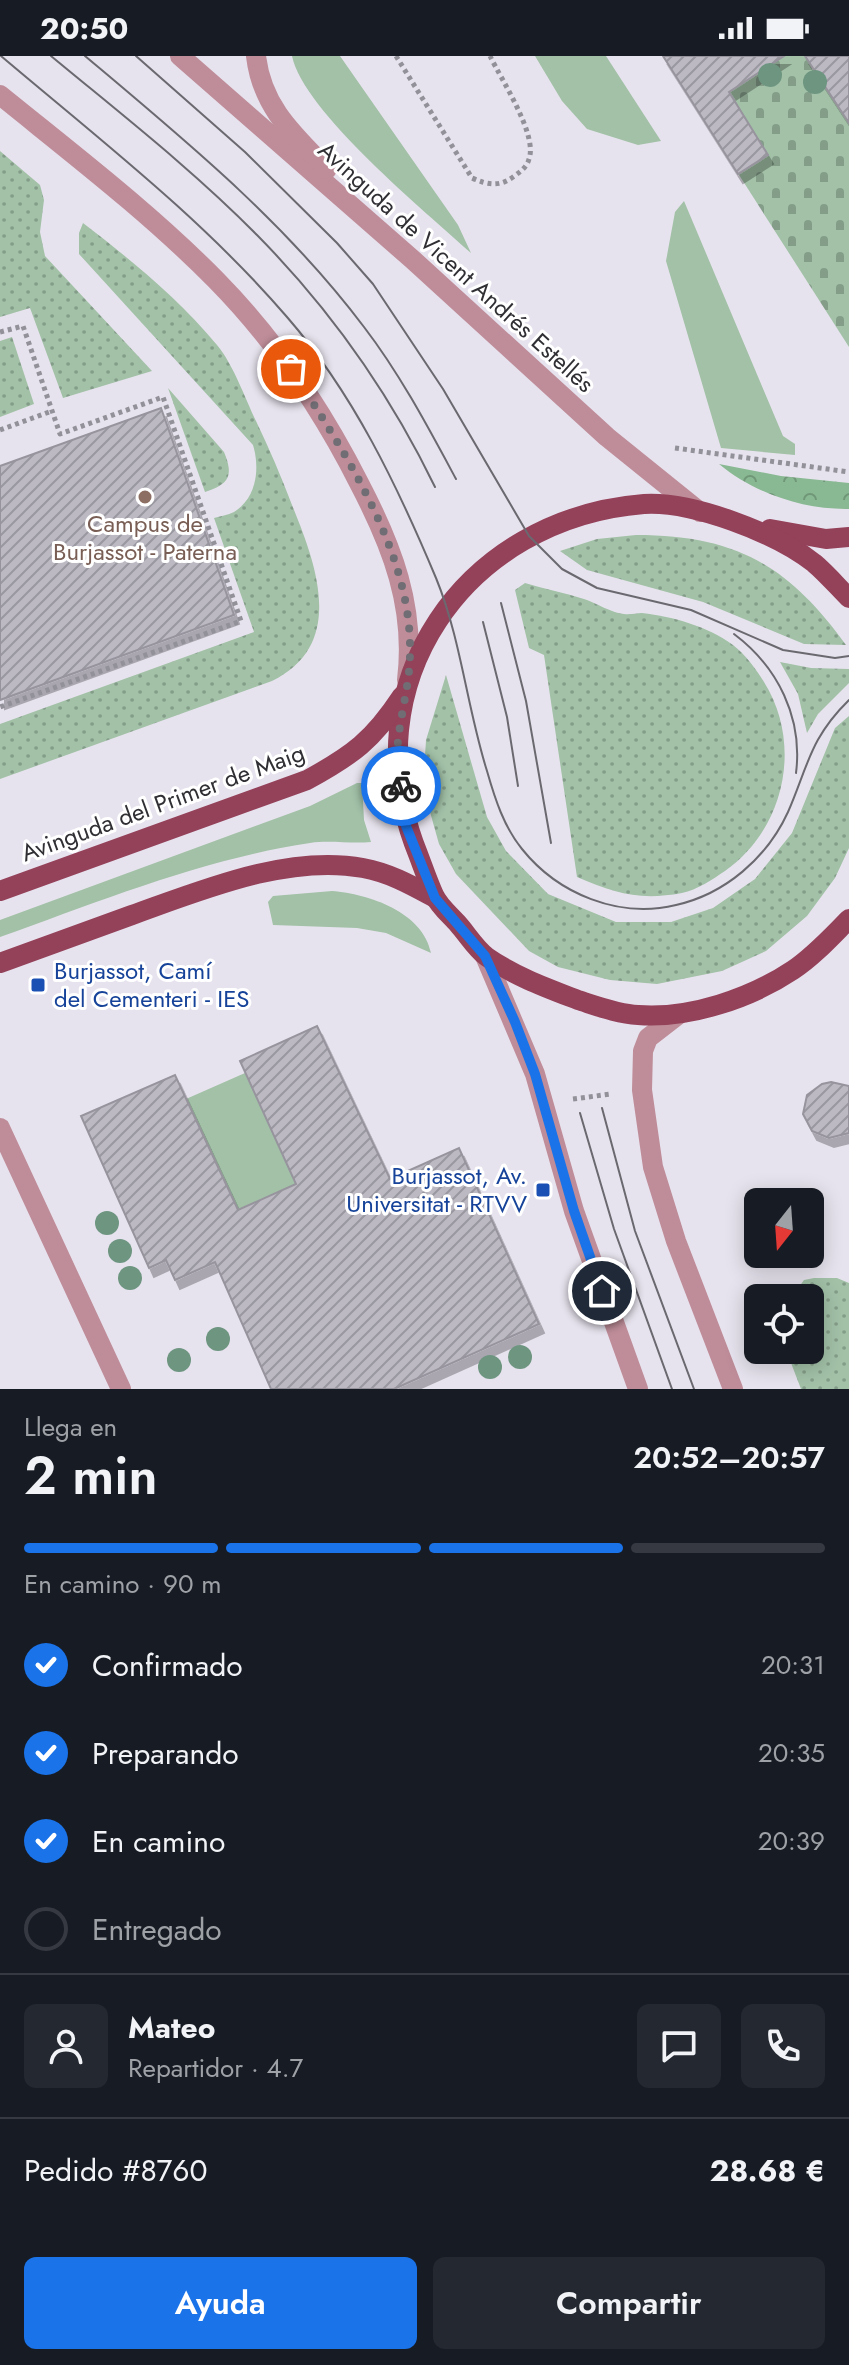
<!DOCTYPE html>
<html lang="es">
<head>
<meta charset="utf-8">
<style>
  body { margin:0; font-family:Jost,sans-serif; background:#242831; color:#f1f3f6; height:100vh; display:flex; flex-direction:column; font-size:30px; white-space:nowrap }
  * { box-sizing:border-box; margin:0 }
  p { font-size:26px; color:#9ea1a6 }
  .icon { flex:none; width:44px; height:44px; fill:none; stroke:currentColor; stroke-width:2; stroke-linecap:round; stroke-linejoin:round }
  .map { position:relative; height:1333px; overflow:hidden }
  .drawer { display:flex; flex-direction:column; background:#171b24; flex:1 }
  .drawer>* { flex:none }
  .needle { width:52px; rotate:197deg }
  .controls { position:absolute; left:744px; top:1132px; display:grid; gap:16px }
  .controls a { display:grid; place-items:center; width:80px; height:80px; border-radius:12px; background:#171b24; box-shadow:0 4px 20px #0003; font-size:40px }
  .pin { position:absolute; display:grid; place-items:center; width:68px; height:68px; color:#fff; margin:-34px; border:4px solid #fff; border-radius:50%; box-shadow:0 2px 8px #0007 }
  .courier { position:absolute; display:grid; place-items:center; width:80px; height:80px; margin:-40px; border:6px solid #1a73e8; border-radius:50%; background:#fff; color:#222; box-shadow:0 2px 10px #0007 }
  .headline em { font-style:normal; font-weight:600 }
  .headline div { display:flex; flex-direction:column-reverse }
  .headline { display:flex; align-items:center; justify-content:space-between; height:136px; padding:0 24px }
  h1 { font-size:52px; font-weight:600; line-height:60px }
  .bar { display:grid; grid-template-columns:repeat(4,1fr); gap:12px 8px; align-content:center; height:96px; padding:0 24px }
  .bar i { height:10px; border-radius:6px; background:#363941 }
  .bar .on { background:#1a73e8 }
  .bar p { grid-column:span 4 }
  .line { display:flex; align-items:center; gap:20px; padding:0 24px; border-top:2px solid #363941 }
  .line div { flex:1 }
  .round { display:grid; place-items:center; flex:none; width:84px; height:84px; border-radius:12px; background:#242831 }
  ol { padding:0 24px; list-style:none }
  li { display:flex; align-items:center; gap:24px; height:88px }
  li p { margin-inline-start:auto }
  li .icon { padding:8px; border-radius:50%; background:#1a73e8; color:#fff; stroke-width:4 }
  li:last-child { color:#9ea1a6 }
  li i { width:44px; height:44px; border:4px solid #363941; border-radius:50% }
  .button { display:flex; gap:16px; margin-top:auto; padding:16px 24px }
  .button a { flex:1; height:92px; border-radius:12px; background:#1a73e8; color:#fff; font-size:32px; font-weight:600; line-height:92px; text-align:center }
  .button a+a { background:#242831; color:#f1f3f6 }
  .status { display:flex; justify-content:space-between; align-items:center; height:56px; padding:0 40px; background:#171b24; direction:ltr }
  .status svg { height:22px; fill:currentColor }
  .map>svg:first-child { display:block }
  .grass { fill:url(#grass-dots) }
  .forest { fill:url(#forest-crowns) }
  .cemetery { fill:url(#cemetery-stones) }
  .green { fill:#a2c1a7 }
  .building { fill:url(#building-hatch); stroke:#97949e; stroke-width:2; filter:url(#shadow) }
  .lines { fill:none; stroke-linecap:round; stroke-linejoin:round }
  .path { stroke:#929098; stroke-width:5; stroke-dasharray:4 4; stroke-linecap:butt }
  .minor { stroke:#be8d99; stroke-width:20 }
  .major { stroke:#94415a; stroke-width:20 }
  .tram { stroke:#6b6970; stroke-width:2 }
  .tree { fill:#6d9580 }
  .done { stroke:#706e74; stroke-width:8; stroke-dasharray:0 14.4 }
  .route { stroke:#1a73e8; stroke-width:10 }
  .education-dot { fill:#8d6e63; stroke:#fff; stroke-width:3 }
  .transit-dot { fill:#1a4fb4; stroke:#fff; stroke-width:3 }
  .labels { text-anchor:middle; stroke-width:6; stroke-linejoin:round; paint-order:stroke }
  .street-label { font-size:24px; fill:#302f33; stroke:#fff }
  .education-label { font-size:24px; fill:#785e54; stroke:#fff }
  .transit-label { font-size:24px; fill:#164399; stroke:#fff; text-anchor:start }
</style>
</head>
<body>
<div class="status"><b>20:50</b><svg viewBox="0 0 49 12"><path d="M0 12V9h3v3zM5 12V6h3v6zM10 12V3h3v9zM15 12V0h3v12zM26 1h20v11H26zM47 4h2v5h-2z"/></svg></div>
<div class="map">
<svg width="849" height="1333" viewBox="0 0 849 1333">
  <defs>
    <pattern id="grass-dots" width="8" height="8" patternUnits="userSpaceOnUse" patternTransform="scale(2)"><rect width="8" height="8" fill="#a2c1a7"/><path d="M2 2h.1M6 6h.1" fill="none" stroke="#849d89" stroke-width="1.8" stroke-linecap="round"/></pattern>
    <pattern id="forest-crowns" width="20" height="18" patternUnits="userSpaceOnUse" patternTransform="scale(2)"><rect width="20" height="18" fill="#89b992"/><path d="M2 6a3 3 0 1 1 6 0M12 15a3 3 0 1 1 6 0" fill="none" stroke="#709778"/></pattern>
    <pattern id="cemetery-stones" width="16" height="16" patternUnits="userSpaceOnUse" patternTransform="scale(2)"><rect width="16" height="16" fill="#a2c1a7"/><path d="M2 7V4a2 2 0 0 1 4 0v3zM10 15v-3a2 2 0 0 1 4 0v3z" fill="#849d89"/></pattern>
    <pattern id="building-hatch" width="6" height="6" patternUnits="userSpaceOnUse" patternTransform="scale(2)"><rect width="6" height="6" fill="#bcb9c3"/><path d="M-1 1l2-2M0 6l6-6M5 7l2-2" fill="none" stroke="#99979f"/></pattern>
    <filter id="shadow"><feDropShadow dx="5" dy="9" stdDeviation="0" flood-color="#0004"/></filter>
  </defs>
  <rect width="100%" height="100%" fill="#e7e3ee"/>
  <g class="grass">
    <polygon points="0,95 40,129 44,144 40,176 45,200 152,315 63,342 30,252 0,261"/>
    <path d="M83,167C131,204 178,242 217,289C233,308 245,342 256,365C269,392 281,420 292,449C316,508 347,588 272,625L0,723V668L254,576L214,462C220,460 228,459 234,456C257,442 260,412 253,389L79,198V177Z"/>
    <polygon points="12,281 34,348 0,361 0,285"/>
    <path d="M168,332L224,396C234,420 229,428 205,436Z"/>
    <path d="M636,479C735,479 788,509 846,589L804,588L703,546L587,514L560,495L597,483Z"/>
    <path d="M525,527C545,533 565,537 584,543C597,547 611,557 624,558C630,559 636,557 642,557C674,561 707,570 733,589C745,598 756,613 764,626C803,688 785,773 725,815C713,823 697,834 682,837C639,845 615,837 577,821L544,599L529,592L515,534Z"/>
    <polygon points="780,606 811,612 849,613 849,627 818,658 807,677 798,638"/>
    <polygon points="446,619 487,761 506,795 548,838 616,866 671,866 713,852 755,823 792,777 835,672 849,660 849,792 835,822 807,860 766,895 722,915 657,928 610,924 558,911 529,895 456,818 439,788 423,731 426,684"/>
    <polygon points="814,1222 837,1222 849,1227 849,1333 801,1333 786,1294 810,1294 810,1242 791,1242 804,1224"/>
  </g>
  <path class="forest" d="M719,408L781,420L849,427V453C803,454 754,437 719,408Z"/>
  <polygon class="cemetery" points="663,0 849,0 849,291"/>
  <g class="green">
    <path d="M292,0H340L458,169L471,197C426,156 303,55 292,0Z"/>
    <polygon points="535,0 606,0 661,85 638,89 587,73 562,45"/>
    <polygon points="684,145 783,380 795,388 795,399 721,392 666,205 675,156"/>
    <path d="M357,727H362L364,764L371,786C351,788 330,784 310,787C203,803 101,845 0,881V864L310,750Z"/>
    <path d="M332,835C369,838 423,856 431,897L386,877L357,872L273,869L268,846L273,840Z"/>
    <polygon points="245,1017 296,1128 238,1154 186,1043"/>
  </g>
  <g class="building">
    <polygon points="663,0 784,0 729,36 768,99 738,118"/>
    <polygon points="805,0 849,0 849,67"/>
    <polygon points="161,352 234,559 0,644 0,410"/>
    <polygon points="317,970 390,1123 459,1092 539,1268 394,1333 271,1333 215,1206 175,1224 166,1204 149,1212 81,1060 175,1019 238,1154 296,1128 240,1005"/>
    <polygon points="831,1026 849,1030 849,1077 829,1082 812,1075 803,1058 807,1039 822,1028"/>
  </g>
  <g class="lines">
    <g class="path">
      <path d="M396,0L472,122C488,129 499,131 513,121C520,116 527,111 529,103C538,79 501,23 490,0"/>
      <polyline points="0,276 23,270 60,378 163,341 241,565 0,651"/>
      <polyline points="0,374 52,355"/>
      <polyline points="675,392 849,416"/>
      <polyline points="573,1043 611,1038"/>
    </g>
    <g class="minor">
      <polyline points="180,0 412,203 607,381 700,456"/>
      <path d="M256,0C262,51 293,78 327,113"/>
      <path d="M0,39C74,99 150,157 216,224C274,283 322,354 359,427C392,490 416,551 407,624"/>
      <polyline points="485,900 535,1018 574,1155 638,1333"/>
      <polyline points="679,958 648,982 643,995 642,1034 653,1111 676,1185 733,1333"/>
      <polyline points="0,1072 121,1333"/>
    </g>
    <g class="major">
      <polyline points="770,473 826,483 849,481"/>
      <path d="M849,542C838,531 826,517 814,507C776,477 692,445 644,448C465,462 349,628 418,798C423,811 428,826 434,839C439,850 450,859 458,868C467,878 476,893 487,901C514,920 547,932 578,944C597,950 618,958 638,959C690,963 751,942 793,914C814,900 831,881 849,863"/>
      <path d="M0,835L307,724C353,699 373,684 402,640"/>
      <path d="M0,907C44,891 88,875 132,859C202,834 288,798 363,812C390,817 411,829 435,842"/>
    </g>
    <g class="tram">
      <path d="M1,0C99,83 203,163 287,261C353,337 397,429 436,522C461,583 467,652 487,715C495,743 504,771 522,793C558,838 619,863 676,849C725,838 767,802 788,756C808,710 810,682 849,644"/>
      <path d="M51,0C121,58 193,114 257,179C330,253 390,338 435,431"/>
      <path d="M85,0C185,84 285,166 364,271C400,318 428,371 456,423"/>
      <polyline points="136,0 245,96 337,187 373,228 443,333 529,480 562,513 597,532 691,554 783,594 835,602 849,600"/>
      <polyline points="501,547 526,645 551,787"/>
      <polyline points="483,566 507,661 518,730"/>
      <path d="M734,578C778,611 803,662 796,717"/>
      <polyline points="602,1052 635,1175 694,1333"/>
      <polyline points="580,1057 614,1173 672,1333"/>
    </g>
  </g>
  <g class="tree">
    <circle cx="770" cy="19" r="12"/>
    <circle cx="815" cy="26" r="12"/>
    <circle cx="107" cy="1167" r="12"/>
    <circle cx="120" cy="1195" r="12"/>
    <circle cx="130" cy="1222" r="12"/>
    <circle cx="218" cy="1283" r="12"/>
    <circle cx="520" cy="1301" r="12"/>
    <circle cx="179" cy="1304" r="12"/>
    <circle cx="490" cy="1311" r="12"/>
  </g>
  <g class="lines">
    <path class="done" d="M291,313C344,395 412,496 410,597C410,631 398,665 397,700C396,709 399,720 401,730"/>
    <polyline class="route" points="401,730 406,770 435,842 485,900 515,966 535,1018 574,1155 602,1235"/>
  </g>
  <circle class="education-dot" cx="145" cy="441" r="8"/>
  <g class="transit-dot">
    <rect x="30" y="921" width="16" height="16" rx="4"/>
    <rect x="535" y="1126" width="16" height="16" rx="4"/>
  </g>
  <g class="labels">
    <g class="street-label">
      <text transform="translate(456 211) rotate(42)" y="8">Avinguda de Vicent Andrés Estellés</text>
      <text transform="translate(163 747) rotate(-20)" y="8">Avinguda del Primer de Maig</text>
    </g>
    <g class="education-label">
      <text x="145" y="476">Campus de<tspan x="145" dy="28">Burjassot - Paterna</tspan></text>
    </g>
    <g class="transit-label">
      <text x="54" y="923">Burjassot, Camí<tspan x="54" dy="28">del Cementeri - IES</tspan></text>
      <text x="527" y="1128" text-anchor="end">Burjassot, Av.<tspan x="527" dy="28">Universitat - RTVV</tspan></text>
    </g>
  </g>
</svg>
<div class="controls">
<a><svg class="needle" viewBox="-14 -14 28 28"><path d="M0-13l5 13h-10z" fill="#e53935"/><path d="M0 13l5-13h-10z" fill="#9ea1a6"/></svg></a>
<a><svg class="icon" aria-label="locate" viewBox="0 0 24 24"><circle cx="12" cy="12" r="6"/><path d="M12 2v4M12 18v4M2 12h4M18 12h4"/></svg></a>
</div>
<div class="pin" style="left:291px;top:313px;background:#ea580c"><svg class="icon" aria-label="bag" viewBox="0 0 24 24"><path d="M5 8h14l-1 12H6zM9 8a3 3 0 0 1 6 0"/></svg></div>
<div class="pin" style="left:602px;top:1235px;background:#1f2937"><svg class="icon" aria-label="home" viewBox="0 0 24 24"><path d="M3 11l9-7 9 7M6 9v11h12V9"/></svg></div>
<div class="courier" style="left:401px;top:730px"><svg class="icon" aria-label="bike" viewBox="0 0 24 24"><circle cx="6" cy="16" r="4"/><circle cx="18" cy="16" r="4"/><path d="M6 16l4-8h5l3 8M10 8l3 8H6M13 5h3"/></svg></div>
</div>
<section class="drawer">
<div class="headline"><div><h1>2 min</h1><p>Llega en</p></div><em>20:52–20:57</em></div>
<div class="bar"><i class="on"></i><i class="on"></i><i class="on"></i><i></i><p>En camino · 90 m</p></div>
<ol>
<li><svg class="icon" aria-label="check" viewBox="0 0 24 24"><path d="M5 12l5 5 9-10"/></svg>Confirmado<p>20:31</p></li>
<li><svg class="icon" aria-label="check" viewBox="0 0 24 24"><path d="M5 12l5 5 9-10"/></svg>Preparando<p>20:35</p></li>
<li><svg class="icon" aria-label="check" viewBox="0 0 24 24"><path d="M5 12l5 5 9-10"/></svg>En camino<p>20:39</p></li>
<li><i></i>Entregado</li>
</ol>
<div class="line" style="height:144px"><a class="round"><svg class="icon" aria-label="person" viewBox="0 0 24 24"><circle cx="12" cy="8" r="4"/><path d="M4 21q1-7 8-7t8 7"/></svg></a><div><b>Mateo</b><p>Repartidor · 4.7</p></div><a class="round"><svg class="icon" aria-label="chat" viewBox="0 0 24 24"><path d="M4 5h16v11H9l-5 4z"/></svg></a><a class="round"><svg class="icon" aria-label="phone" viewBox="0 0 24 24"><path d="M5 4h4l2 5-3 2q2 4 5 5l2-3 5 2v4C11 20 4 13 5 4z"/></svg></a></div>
<div class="line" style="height:104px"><div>Pedido #8760</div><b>28.68 €</b></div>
<div class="button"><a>Ayuda</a><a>Compartir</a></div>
</section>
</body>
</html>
